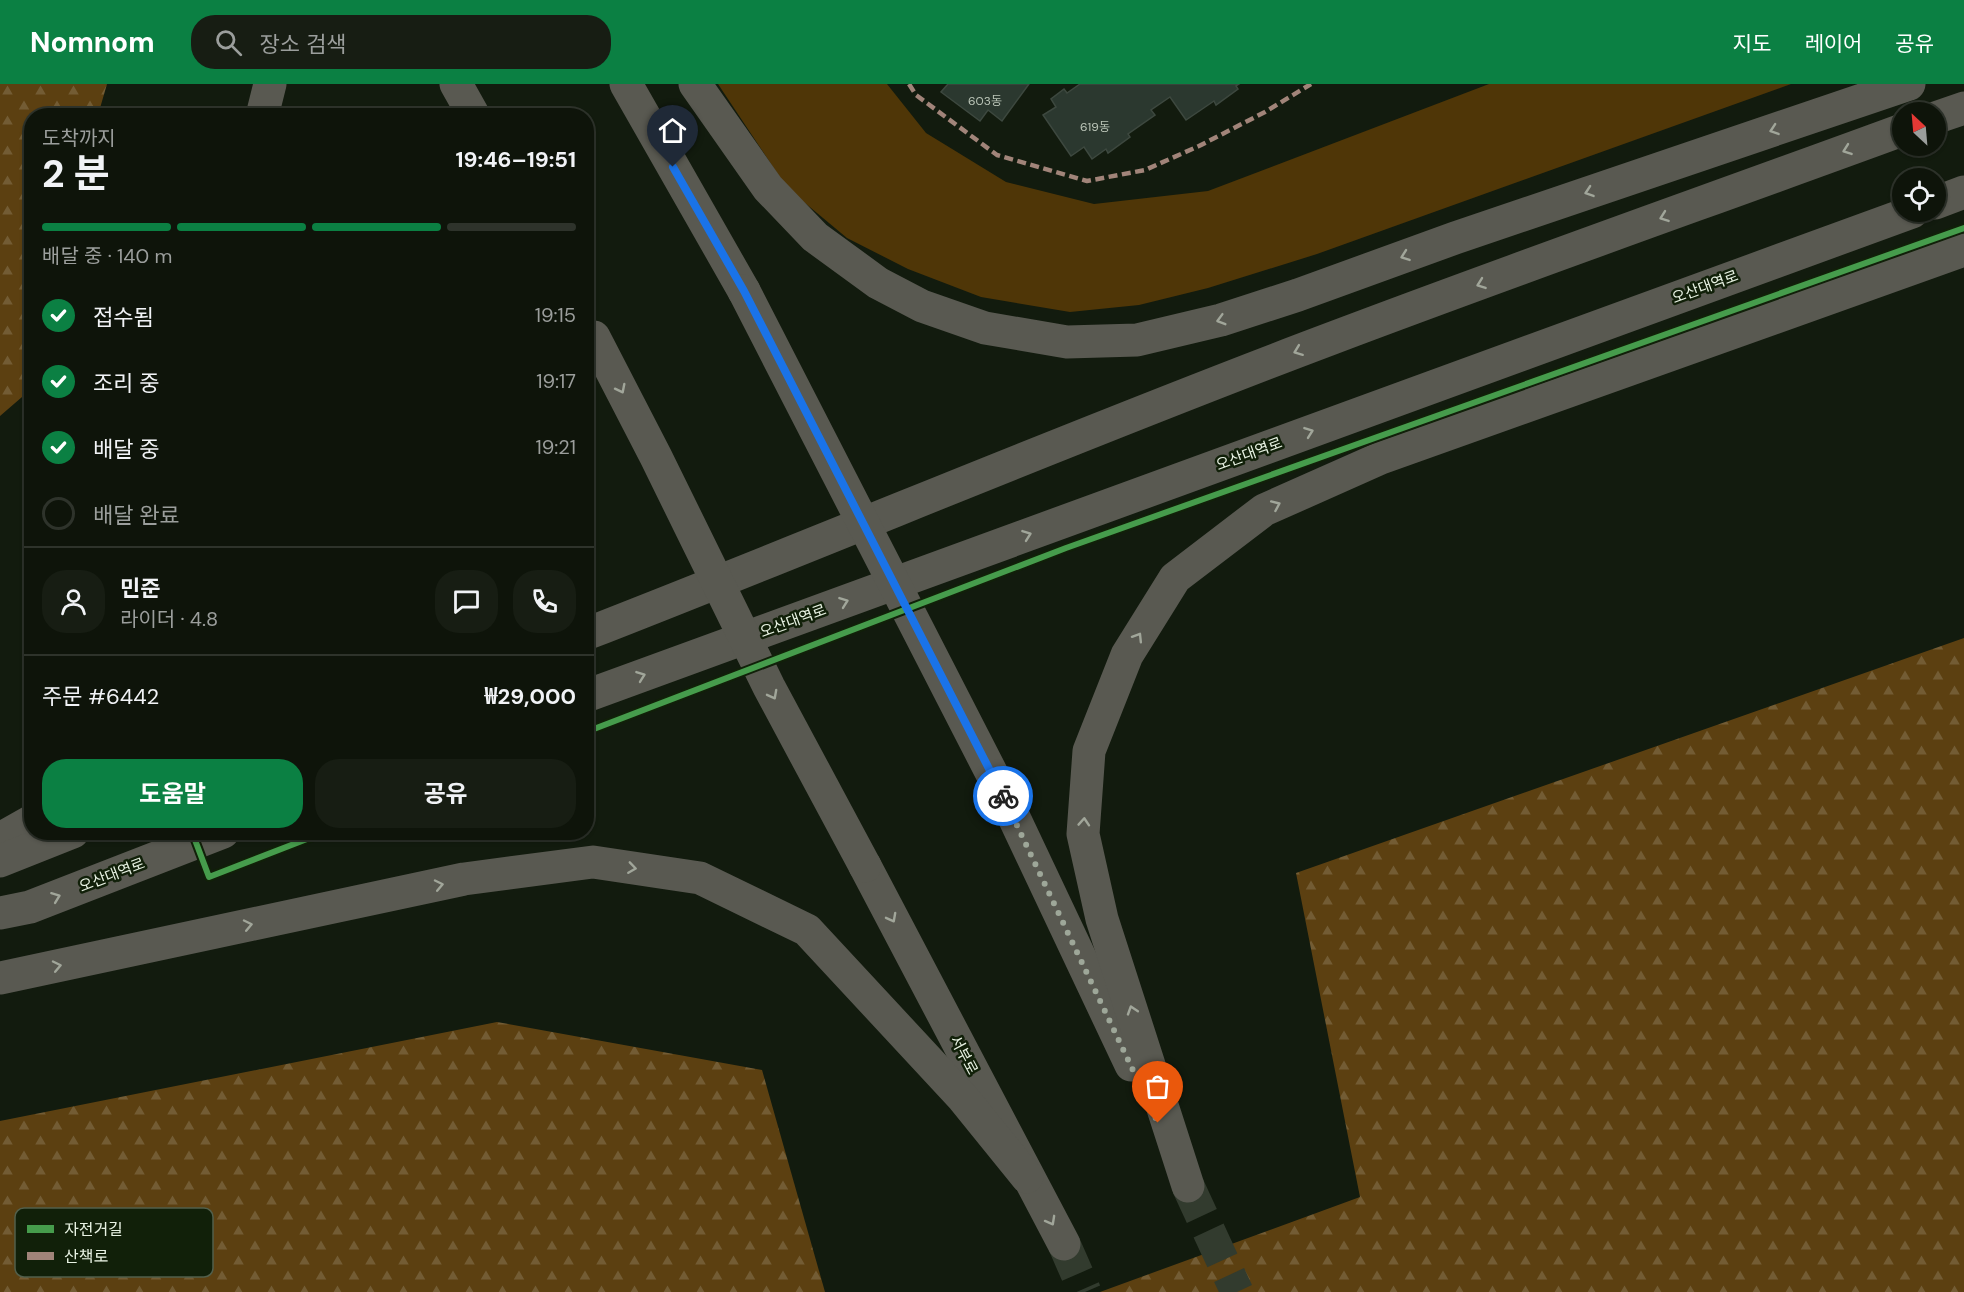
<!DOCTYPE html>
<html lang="ko">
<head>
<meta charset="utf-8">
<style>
  body { margin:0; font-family:"DM Sans","Noto Sans KR",sans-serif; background:#171d13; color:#f1f3f6; height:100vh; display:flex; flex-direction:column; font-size:22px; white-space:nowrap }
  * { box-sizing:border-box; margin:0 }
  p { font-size:20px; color:#9b9e9c }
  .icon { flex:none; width:33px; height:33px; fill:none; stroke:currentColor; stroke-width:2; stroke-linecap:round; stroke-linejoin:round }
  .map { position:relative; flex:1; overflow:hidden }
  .panel { position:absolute; left:24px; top:24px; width:570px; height:732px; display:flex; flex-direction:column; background:#0e140a; border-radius:24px; box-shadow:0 2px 4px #0004,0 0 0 2px #2e332b }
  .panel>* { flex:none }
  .needle { width:39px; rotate:334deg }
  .buttons { position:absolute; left:1892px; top:18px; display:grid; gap:12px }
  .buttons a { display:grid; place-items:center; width:54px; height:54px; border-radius:50%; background:#0e140a; box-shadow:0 2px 4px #0004,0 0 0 2px #2e332b; font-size:30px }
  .pin { position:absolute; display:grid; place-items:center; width:51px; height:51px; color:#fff; margin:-62px -26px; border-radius:50% 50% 50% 0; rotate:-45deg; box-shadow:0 0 6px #0007 }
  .pin .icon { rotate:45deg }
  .courier { position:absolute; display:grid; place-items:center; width:60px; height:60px; margin:-30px; border:4px solid #1a73e8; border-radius:50%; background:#fff; color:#222; box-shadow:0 2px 8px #0007 }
  .summary em { font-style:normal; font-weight:700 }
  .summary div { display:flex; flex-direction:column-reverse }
  .summary { display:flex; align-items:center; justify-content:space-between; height:102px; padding:0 18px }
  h1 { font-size:39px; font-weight:700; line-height:45px }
  .bar { display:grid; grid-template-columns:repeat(4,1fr); gap:9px 6px; align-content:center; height:72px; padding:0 18px }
  .bar i { height:8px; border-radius:4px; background:#2e332b }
  .bar .on { background:#0b8043 }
  .bar p { grid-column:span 4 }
  .line { display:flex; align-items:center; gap:15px; padding:0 18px; border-top:2px solid #2e332b }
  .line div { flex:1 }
  .round { display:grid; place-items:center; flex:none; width:63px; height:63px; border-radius:24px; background:#171d13 }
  ol { padding:0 18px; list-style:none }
  li { display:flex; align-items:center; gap:18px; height:66px }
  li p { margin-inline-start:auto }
  li .icon { padding:6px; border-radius:50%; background:#0b8043; color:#fff; stroke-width:4 }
  li:last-child { color:#9b9e9c }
  li i { width:33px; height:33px; border:3px solid #2e332b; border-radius:50% }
  .primary-button { display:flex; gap:12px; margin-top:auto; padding:12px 18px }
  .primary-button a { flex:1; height:69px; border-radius:24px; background:#0b8043; color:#fff; font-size:24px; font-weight:700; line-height:69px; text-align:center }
  .primary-button a+a { background:#171d13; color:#f1f3f6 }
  header { display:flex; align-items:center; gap:36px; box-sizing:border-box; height:84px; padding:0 30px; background:#0b8043; color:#fff }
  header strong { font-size:28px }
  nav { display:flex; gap:33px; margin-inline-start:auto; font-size:21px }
  .search { width:420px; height:54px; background:#171d13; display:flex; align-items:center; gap:15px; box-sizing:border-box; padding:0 21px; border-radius:24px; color:#9b9e9c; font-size:22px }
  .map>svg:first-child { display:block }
  .grass { fill:#4f3607 }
  .forest { fill:url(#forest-firs) }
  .building { fill:#2b382f; stroke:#3d483f; stroke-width:1.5 }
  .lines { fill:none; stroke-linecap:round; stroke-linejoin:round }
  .major-tunnel { stroke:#323b2e; stroke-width:33; stroke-dasharray:33 16; stroke-linecap:butt }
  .major { stroke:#595951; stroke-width:33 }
  .major-bridge { stroke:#595951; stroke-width:33 }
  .quiet { stroke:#a18479; stroke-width:4.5; stroke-dasharray:9 4.5; stroke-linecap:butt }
  .cycleway-casing { stroke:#112009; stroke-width:10 }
  .cycleway { stroke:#469c4c; stroke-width:6 }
  .oneway { stroke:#a1a69a }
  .done { stroke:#9ea799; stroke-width:6; stroke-dasharray:0 10.8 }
  .route { stroke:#1a73e8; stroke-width:8 }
  .labels { text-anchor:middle; stroke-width:5; stroke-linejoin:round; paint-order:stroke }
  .number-label { font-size:12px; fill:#bac4b7 }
  .street-label { font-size:15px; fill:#e9f3e4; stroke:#112009 }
  .key { fill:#112009; stroke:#525f4b; stroke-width:1.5 }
  .key-label { font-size:16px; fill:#e9f3e4 }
</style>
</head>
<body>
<header>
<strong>Nomnom</strong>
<div class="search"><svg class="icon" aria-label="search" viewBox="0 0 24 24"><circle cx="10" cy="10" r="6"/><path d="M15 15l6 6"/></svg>장소 검색</div>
<nav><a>지도</a><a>레이어</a><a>공유</a></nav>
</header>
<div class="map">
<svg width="1964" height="1208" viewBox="0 0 1964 1208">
  <defs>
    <pattern id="forest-firs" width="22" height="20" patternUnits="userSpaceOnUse" patternTransform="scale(1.5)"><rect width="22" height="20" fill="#5c4011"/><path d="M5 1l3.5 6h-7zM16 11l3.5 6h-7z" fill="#735c34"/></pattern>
  </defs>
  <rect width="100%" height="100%" fill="#121b0e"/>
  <polygon class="grass" points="718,0 887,0 926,49 1006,98 1094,120 1208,107 1489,0 1791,0 1317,170 1208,204 1139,221 1070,228 981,213 908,185 847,154 787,104"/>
  <g class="forest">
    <polygon points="0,0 107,0 98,31 32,32 31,278 22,313 0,332"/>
    <polygon points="1964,554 1964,1208 1100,1208 1360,1113 1296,789"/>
    <polygon points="497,938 762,986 825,1208 0,1208 0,1037"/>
  </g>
  <g class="building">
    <polygon points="948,0 1029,0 1002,37 988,26 980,37 941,8"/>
    <polygon points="1080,0 1239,0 1236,2 1238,5 1216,21 1214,17 1186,36 1170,13 1151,26 1155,31 1128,50 1130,53 1108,69 1106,65 1092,75 1084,63 1071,72 1043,31 1056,23 1051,15 1064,5 1067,9"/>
  </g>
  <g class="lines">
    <g class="major-tunnel">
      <polyline points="1188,1102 1237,1208"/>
      <polyline points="1064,1160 1085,1208"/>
    </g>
    <g class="major">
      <polyline points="456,0 474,32"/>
      <polyline points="626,0 744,207"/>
      <polyline points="695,0 768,104 815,153 878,199 922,222 985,244 1067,258 1137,256 1221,236 1298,211 1455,154 1909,0"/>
      <polyline points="262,32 270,0"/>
      <polyline points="1935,34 1964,24"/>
      <polyline points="1935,119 1964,108"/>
      <path d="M586,550C835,453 1080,349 1330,255C1520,183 1711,116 1902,46"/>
      <polyline points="586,612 1912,128"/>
      <polyline points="1010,725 1131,981"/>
      <polyline points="0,755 32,737"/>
      <polyline points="0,777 73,748"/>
      <polyline points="865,782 1064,1160"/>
      <polyline points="0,829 30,823 223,748"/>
      <polyline points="0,894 464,795 593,778 700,794 807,846 963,1014 1027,1093"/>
      <polyline points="1188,1102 1102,835 1083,750 1089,667 1127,571 1175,494 1264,426 1381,374 1964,166"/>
    </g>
    <g class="major-bridge">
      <polyline points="744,207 1010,725"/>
      <polyline points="594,253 656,373 769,603 865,782"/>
    </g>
    <polyline class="quiet" points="909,0 916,11 997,71 1087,97 1145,86 1199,62 1265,28 1311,0"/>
    <defs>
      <g id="cycleway">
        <polyline points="586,648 1066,464 1964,144"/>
        <polyline points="192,748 209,793 325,748"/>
      </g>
    </defs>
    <use href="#cycleway" class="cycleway-casing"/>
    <use href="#cycleway" class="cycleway"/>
  </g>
  <defs><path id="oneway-chevron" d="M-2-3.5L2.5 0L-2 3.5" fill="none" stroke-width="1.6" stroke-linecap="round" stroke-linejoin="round" transform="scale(1.5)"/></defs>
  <g class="oneway">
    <use href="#oneway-chevron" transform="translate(1774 46) rotate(161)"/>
    <use href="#oneway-chevron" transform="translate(1847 66) rotate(160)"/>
    <use href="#oneway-chevron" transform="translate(1589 108) rotate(161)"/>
    <use href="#oneway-chevron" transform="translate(1664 133) rotate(160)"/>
    <use href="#oneway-chevron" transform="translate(1405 172) rotate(160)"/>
    <use href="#oneway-chevron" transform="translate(1481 200) rotate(160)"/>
    <use href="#oneway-chevron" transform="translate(1221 236) rotate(164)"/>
    <use href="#oneway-chevron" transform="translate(1298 267) rotate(159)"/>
    <use href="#oneway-chevron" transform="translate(621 305) rotate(63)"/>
    <use href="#oneway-chevron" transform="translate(1309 348) rotate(-20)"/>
    <use href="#oneway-chevron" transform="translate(1276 421) rotate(-24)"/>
    <use href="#oneway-chevron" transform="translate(1027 451) rotate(-20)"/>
    <use href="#oneway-chevron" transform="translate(844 518) rotate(-20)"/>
    <use href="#oneway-chevron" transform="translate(1138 553) rotate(-58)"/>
    <use href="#oneway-chevron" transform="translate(641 592) rotate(-20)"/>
    <use href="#oneway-chevron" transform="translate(773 611) rotate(62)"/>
    <use href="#oneway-chevron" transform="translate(1084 738) rotate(-86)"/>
    <use href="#oneway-chevron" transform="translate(632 784) rotate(8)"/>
    <use href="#oneway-chevron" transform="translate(439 801) rotate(-12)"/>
    <use href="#oneway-chevron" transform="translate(56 813) rotate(-21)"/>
    <use href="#oneway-chevron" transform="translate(892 834) rotate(62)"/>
    <use href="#oneway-chevron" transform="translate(248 841) rotate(-12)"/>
    <use href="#oneway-chevron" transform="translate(57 882) rotate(-12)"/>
    <use href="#oneway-chevron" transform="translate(1132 926) rotate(-108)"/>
    <use href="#oneway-chevron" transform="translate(1051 1137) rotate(61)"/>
  </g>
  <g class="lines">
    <polyline class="done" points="1003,712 1158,1039"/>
    <polyline class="route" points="673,83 744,207 1003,712"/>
  </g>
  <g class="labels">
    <g class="number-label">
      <text x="985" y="21">603동</text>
      <text x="1095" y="47">619동</text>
    </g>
    <g class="street-label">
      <text transform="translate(1705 203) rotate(-20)" y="5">오산대역로</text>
      <text transform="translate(1249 370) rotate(-20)" y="5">오산대역로</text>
      <text transform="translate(793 537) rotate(-20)" y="5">오산대역로</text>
      <text transform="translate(112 791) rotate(-21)" y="5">오산대역로</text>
      <text transform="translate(964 971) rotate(62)" y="5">서부로</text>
    </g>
  </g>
  <rect x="15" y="1124" width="198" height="69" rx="9" class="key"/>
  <rect x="27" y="1141" width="27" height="8" fill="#469c4c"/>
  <rect x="27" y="1168" width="27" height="8" fill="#a18479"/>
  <g class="key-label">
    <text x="64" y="1151">자전거길</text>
    <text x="64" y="1178">산책로</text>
  </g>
</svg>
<div class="buttons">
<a><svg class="needle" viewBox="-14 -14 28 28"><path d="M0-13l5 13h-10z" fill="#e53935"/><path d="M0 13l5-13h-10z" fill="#9b9e9c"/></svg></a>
<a><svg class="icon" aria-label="locate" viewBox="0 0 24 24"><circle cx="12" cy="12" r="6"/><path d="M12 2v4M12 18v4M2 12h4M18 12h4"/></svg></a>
</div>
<div class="pin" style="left:1158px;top:1039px;background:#ea580c"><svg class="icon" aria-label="bag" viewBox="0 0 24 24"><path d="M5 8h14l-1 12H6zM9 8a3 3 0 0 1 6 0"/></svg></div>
<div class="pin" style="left:673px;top:83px;background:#1f2937"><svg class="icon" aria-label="home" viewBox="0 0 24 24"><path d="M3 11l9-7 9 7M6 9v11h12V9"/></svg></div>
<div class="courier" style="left:1003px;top:712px"><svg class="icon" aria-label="bike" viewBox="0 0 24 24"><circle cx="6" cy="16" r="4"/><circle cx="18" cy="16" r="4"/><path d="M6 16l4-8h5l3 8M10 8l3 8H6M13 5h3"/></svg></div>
<section class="panel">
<div class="summary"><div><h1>2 분</h1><p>도착까지</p></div><em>19:46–19:51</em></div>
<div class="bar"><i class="on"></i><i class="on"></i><i class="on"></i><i></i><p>배달 중 · 140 m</p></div>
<ol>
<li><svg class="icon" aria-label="check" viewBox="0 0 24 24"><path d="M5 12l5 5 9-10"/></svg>접수됨<p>19:15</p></li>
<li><svg class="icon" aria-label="check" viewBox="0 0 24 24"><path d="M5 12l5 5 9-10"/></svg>조리 중<p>19:17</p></li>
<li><svg class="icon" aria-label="check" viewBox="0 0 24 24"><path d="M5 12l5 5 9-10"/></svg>배달 중<p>19:21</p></li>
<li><i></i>배달 완료</li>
</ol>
<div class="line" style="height:108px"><a class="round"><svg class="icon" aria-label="person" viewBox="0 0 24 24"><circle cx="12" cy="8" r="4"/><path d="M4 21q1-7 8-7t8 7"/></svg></a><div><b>민준</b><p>라이더 · 4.8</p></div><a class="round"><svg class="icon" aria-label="chat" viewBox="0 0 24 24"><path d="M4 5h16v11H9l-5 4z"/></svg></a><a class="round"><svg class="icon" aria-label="phone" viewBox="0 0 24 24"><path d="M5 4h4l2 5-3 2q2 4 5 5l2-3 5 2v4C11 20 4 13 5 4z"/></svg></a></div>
<div class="line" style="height:78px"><div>주문 #6442</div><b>₩29,000</b></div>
<div class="primary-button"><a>도움말</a><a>공유</a></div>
</section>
</div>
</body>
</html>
